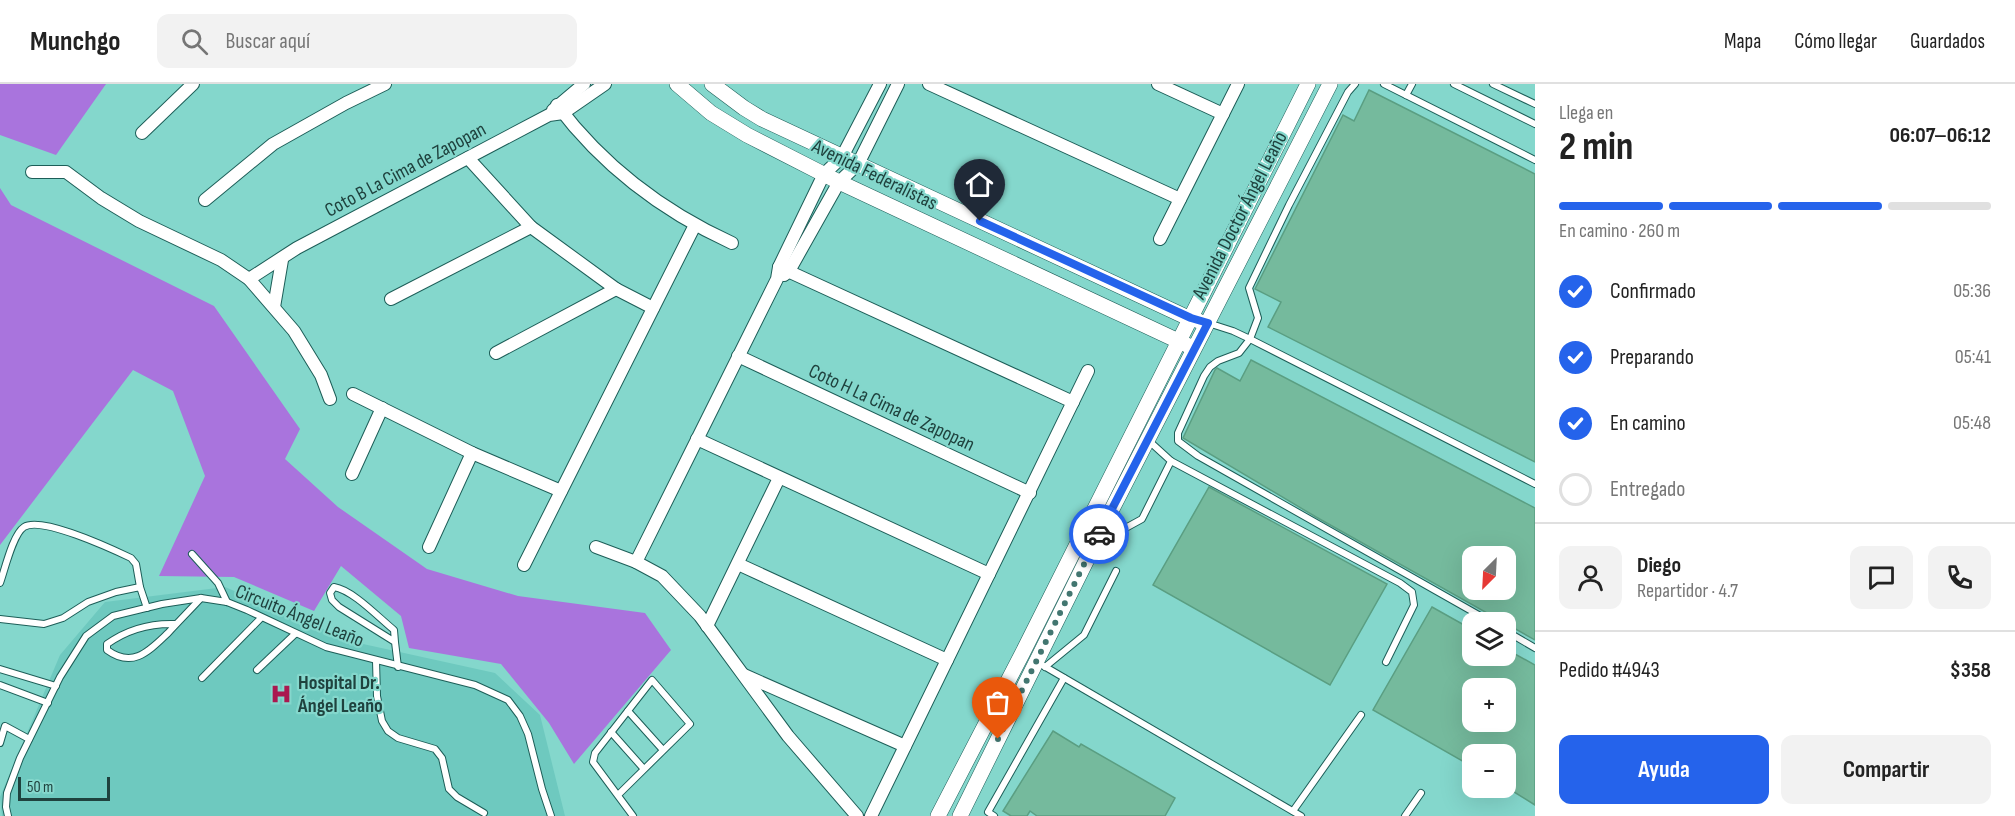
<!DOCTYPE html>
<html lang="es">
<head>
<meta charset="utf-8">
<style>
  body { margin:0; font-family:"Sofia Sans Condensed",sans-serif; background:#f2f2f2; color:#222; height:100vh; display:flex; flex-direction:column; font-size:22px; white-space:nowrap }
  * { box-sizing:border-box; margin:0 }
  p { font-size:20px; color:#767676 }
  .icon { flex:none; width:33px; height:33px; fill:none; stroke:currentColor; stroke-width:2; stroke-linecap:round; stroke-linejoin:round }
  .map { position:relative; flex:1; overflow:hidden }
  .details { display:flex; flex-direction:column; background:#fff; width:480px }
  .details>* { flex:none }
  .needle { width:39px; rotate:204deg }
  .controls { position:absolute; left:1462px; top:462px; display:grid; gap:12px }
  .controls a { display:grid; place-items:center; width:54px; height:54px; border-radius:12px; background:#fff; box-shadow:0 6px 24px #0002; font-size:30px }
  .scale { position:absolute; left:18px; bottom:15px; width:92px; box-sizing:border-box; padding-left:6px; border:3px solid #1f423e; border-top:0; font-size:16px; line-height:21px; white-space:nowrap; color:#1f423e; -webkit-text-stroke:4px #84d7cc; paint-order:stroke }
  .pin { position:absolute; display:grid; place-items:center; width:51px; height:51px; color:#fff; margin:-62px -26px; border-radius:50% 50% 50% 0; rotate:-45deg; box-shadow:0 0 6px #0007 }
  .pin .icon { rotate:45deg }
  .courier { position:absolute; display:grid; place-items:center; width:60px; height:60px; margin:-30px; border:4px solid #2563eb; border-radius:50%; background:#fff; color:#222; box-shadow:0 2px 8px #0007 }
  .summary em { font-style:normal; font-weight:700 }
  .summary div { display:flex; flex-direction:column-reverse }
  .summary { display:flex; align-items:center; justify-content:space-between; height:102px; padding:0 24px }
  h1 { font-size:39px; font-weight:700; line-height:45px }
  .bar { display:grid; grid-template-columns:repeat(4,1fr); gap:9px 6px; align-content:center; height:72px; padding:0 24px }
  .bar i { height:8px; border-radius:4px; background:#e0e0e0 }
  .bar .on { background:#2563eb }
  .bar p { grid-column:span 4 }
  .line { display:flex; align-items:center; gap:15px; padding:0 24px; border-top:2px solid #e0e0e0 }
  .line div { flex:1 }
  .round { display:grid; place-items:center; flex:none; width:63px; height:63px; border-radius:12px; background:#f2f2f2 }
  ol { padding:0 24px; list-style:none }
  li { display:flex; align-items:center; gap:18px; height:66px }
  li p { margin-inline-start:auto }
  li .icon { padding:6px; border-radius:50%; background:#2563eb; color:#fff; stroke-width:4 }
  li:last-child { color:#767676 }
  li i { width:33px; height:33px; border:3px solid #e0e0e0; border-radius:50% }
  .primary-button { display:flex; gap:12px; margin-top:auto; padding:12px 24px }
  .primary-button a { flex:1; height:69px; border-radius:12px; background:#2563eb; color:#fff; font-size:24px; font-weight:700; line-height:69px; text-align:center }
  .primary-button a+a { background:#f2f2f2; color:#222 }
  header { display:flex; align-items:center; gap:36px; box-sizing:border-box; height:84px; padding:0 30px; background:#fff; border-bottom:2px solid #e0e0e0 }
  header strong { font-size:28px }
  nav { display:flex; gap:33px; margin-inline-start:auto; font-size:21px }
  .search { width:420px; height:54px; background:#f2f2f2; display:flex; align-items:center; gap:15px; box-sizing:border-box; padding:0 21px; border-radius:12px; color:#767676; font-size:22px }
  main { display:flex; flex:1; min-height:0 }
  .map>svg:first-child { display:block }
  .built { fill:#6ec9bf }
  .forest { fill:#a974dd }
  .building { fill:#75ba9d; stroke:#5a9e82; stroke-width:1.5; fill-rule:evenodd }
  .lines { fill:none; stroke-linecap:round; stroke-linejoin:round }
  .service-casing { stroke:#1d5e58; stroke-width:8 }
  .minor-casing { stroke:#1d5e58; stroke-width:14 }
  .tertiary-casing { stroke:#1d5e58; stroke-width:16 }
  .service { stroke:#fff; stroke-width:6 }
  .minor { stroke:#fff; stroke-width:12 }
  .tertiary { stroke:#fff; stroke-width:15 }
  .done { stroke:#427670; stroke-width:6; stroke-dasharray:0 10.8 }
  .route { stroke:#2563eb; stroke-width:8 }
  .labels { text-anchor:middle; stroke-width:4.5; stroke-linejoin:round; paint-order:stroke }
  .street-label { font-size:20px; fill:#1f423e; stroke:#84d7cc }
  .poi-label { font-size:20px; font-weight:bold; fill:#1f423e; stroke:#84d7cc; text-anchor:start }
</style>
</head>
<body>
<header>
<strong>Munchgo</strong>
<div class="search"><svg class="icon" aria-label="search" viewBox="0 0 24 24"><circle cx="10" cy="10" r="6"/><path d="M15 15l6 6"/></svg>Buscar aquí</div>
<nav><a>Mapa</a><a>Cómo llegar</a><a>Guardados</a></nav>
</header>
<main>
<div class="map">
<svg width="1535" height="732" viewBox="0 0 1535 732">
  <rect width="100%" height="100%" fill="#84d7cc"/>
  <polygon class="built" points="225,503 354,558 495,589 540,631 565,732 2,732 0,713 60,571 105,518"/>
  <g class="forest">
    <polygon points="0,0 106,0 56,71 0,51"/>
    <polygon points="0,104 11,121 214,222 300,345 285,375 338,423 427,485 518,512 645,529 671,566 574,680 549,639 501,580 409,564 401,532 341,482 314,527 234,493 159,492 205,392 173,307 133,286 0,461"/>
  </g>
  <g class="building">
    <polygon points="1369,6 1535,90 1535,378 1268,243 1281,218 1255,205 1343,31 1354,37"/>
    <path d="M1251,276L1535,424V556L1316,433L1183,354L1215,286L1217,284L1240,297ZM1473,472H1506V506H1473Z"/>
    <polygon points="1209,403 1387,500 1330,601 1153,501"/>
    <path d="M1432,523L1473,546V572H1506V565L1535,581V721L1506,703V670H1473V683L1373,626ZM1473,604H1506V638H1473Z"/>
    <polygon points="1053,647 1079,663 1081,660 1175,714 1165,732 1037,732 1030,727 1027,732 1011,732 1003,727"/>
  </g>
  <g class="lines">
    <defs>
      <g id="service">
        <polyline points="1355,0 1348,8 1289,121 1249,204 1258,234 1250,255 1239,269 1218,277 1210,283 1204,292 1178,349 1178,357 1198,372 1491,538"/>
        <polyline points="1384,0 1535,76"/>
        <polyline points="1454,0 1535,40"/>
        <polyline points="1493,0 1535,20"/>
        <polyline points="1406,11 1412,0"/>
        <polyline points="1208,239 1233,247 1250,255 1535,400"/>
        <polyline points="1171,377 1400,499 1412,508 1414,521 1386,578"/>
        <polyline points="1100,458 1142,435 1171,377 1149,357"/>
        <polyline points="192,470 218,499 227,518"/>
        <path d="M0,499C5,485 13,450 24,443C41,432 112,465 131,474L136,480L140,503"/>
        <polyline points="0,535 44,540 63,534 88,518 116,508 140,503 147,524"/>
        <path d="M176,540C151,539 128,545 107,560V566C133,585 149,567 168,549C179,537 190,526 201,514"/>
        <polyline points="1506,547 1535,564"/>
        <path d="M395,558L394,546C379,534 353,506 334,503L330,509L332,516L339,523L395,558L398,583"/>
        <polyline points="376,577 377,612 382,637 388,647 398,654 435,665 442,674 449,705 457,713 484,729"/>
        <polyline points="1037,578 1301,732"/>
        <polyline points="1045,583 1084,551 1116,487"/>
        <polyline points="0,585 56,602"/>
        <polyline points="257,586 295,550"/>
        <polyline points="202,594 261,534"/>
        <polyline points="0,601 48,619"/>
        <polyline points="628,627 663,666"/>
        <polyline points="611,648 643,684"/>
        <polyline points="0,659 5,642 29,655"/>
        <polyline points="618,711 690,640 652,596 595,669 593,678 633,732"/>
        <polyline points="1293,727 1361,631"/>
        <polyline points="8,732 6,723 7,709 20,674 60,593 86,552 113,532 162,520 201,514 227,518 247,526 326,563 475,601 508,616 520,632 528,650 542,705 551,732"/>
        <polyline points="994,732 988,728 1064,594"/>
        <polyline points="1405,732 1421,709"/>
      </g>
      <g id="minor">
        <polyline points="929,0 1180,115"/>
        <polyline points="1158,0 1223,30"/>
        <path d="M557,21C603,82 662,127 732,159"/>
        <polyline points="553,26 584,0"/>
        <polyline points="142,49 193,0"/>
        <polyline points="468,74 531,143 616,205 653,224"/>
        <polyline points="32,88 66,88 101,114 139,137 221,176 249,195 294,247 321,291 330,315"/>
        <polyline points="205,116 273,60 346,19 385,0"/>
        <polyline points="1160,155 1238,0"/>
        <polyline points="779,183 1073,318"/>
        <polyline points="784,191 789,187 839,98 858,80 898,0"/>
        <polyline points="249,195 297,164 549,31 563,29 605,0"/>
        <polyline points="391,215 531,143"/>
        <polyline points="274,223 282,176"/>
        <polyline points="496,269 616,205"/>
        <polyline points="738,272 1030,409"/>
        <polyline points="353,310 472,369 561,407"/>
        <polyline points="697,355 989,490"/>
        <polyline points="352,390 382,324"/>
        <polyline points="429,463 472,369"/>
        <polyline points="596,463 636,478 662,492 700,532 788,652 857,732"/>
        <polyline points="636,478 777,195 779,183 824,90 842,73 880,0"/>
        <polyline points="738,480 947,576"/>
        <polyline points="524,481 695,141"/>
        <polyline points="707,542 779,394"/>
        <polyline points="744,591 905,662"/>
        <polyline points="871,732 1088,287"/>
      </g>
      <g id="tertiary">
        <polyline points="677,0 711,29 747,51 839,98 1189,262"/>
        <polyline points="712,0 744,24 762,35 1184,232 1199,237"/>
        <polyline points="938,732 1022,570 1308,0"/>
        <polyline points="960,732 1111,427 1330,0"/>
      </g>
    </defs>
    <use href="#service" class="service-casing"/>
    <use href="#minor" class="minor-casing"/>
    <use href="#tertiary" class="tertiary-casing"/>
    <use href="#service" class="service"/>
    <use href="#minor" class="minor"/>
    <use href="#tertiary" class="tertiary"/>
  </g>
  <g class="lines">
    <polyline class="done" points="998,655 1099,450"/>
    <polyline class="route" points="980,137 1191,234 1208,239 1099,450"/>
  </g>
  <defs>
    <symbol id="hospital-bare" viewBox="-9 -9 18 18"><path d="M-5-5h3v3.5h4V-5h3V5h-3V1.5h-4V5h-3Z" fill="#aa1850" stroke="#84d7cc" stroke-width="2.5" paint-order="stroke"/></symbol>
  </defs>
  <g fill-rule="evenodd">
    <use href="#hospital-bare" x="266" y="595" width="30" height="30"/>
  </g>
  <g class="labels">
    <g class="street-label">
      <text transform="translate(405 85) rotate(-28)" y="7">Coto B La Cima de Zapopan</text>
      <text transform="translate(875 90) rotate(26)" y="7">Avenida Federalistas</text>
      <text transform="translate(1239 131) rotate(-63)" y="7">Avenida Doctor Ángel Leaño</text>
      <text transform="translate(892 323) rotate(25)" y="7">Coto H La Cima de Zapopan</text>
      <text transform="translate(300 531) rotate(22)" y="7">Circuito Ángel Leaño</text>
    </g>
    <g class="poi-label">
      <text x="298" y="605">Hospital Dr.<tspan x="298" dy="23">Ángel Leaño</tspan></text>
    </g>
  </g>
</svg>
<div class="controls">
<a><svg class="needle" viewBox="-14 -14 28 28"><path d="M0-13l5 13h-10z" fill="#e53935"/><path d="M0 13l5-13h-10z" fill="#767676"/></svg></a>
<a><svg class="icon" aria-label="layers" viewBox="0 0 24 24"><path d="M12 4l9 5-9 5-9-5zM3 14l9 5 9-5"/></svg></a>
<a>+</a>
<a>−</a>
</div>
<div class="scale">50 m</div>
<div class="pin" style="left:998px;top:655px;background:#ea580c"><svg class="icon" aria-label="bag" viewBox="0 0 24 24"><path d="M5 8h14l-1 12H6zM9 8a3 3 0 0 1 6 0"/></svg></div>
<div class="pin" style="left:980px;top:137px;background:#1f2937"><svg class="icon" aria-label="home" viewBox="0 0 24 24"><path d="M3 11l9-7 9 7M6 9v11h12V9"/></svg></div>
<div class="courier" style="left:1099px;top:450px"><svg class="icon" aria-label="car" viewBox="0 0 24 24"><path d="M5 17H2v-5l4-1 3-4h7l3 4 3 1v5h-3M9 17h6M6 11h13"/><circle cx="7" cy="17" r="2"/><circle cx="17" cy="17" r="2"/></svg></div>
</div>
<section class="details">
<div class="summary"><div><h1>2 min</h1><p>Llega en</p></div><em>06:07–06:12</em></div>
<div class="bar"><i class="on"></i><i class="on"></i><i class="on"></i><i></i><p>En camino · 260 m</p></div>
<ol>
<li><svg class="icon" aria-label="check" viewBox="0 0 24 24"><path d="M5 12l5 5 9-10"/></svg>Confirmado<p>05:36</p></li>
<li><svg class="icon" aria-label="check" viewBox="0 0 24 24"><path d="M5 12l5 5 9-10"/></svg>Preparando<p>05:41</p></li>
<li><svg class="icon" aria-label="check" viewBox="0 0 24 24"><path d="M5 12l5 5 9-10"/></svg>En camino<p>05:48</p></li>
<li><i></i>Entregado</li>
</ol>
<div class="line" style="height:108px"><a class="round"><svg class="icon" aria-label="person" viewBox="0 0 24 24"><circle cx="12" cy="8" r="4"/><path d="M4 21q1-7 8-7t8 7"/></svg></a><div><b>Diego</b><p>Repartidor · 4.7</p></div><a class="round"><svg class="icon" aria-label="chat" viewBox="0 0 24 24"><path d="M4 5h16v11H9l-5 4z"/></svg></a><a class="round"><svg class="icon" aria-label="phone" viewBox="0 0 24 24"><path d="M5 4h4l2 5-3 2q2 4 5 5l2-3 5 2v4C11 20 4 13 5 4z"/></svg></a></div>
<div class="line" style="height:78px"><div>Pedido #4943</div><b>$358</b></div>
<div class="primary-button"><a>Ayuda</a><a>Compartir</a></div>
</section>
</main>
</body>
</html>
